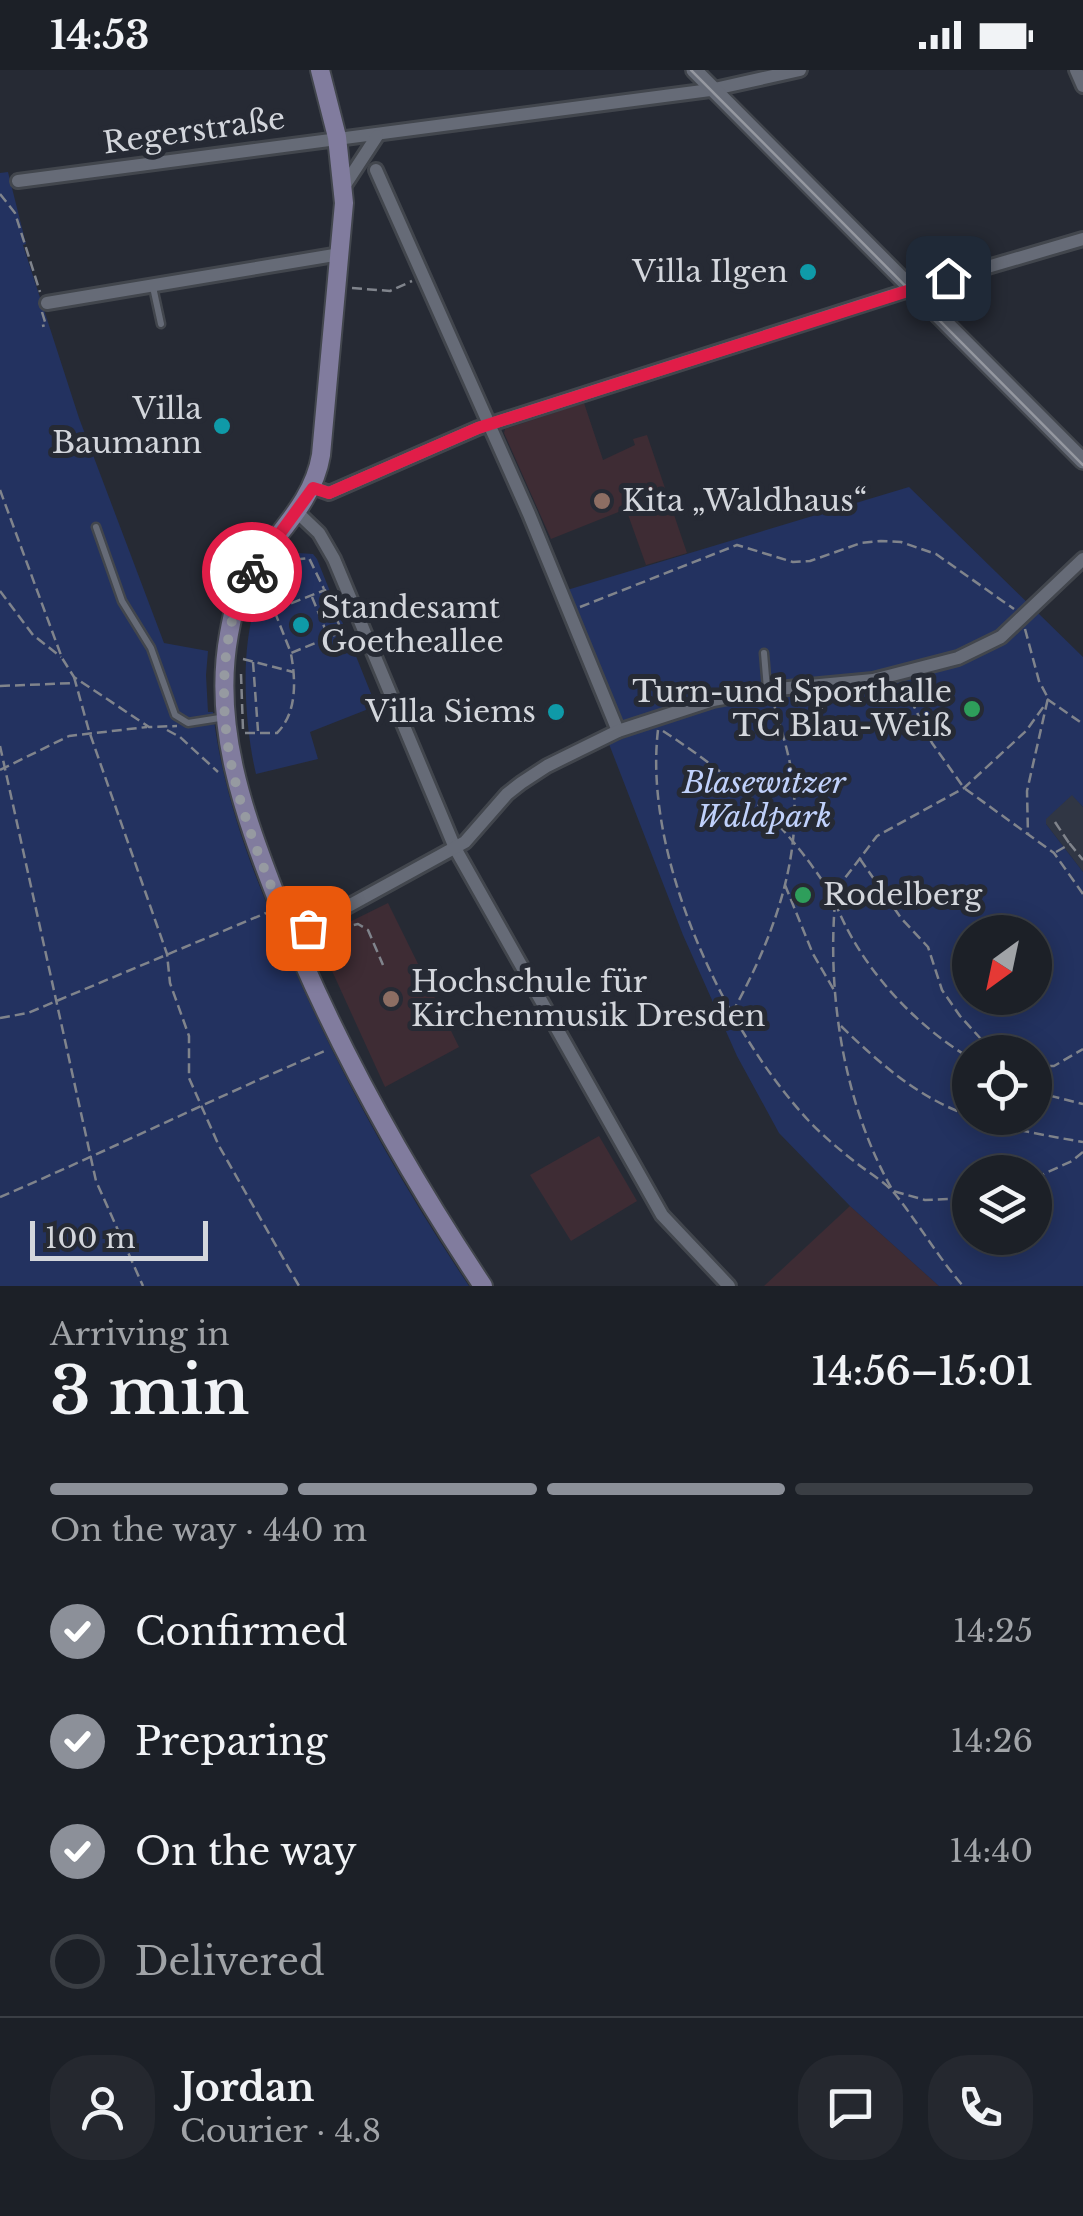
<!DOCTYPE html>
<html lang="en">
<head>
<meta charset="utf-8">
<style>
  body { margin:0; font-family:"Libre Baskerville",serif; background:#25282f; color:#f1f3f6; height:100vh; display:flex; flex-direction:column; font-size:38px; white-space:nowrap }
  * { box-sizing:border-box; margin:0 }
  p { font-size:32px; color:#a0a3a7 }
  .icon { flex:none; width:55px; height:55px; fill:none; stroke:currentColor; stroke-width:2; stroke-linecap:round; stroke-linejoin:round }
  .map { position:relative; height:1216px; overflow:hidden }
  .side { display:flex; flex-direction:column; background:#1c2027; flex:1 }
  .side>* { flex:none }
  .needle { width:65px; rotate:213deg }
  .fabs { position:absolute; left:952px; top:845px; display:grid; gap:20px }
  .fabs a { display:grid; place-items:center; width:100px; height:100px; border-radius:50%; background:#1c2027; box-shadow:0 5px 25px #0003,0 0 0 2px #3a3e44; font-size:50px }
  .scale { position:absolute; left:30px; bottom:25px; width:178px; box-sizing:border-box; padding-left:10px; border:5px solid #d3d6dc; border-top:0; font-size:28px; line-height:35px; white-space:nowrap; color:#d3d6dc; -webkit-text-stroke:8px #262a34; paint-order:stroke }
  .pin { position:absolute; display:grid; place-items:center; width:85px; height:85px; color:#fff; margin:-42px; border-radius:20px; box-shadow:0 5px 15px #0006 }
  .courier { position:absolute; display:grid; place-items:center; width:100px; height:100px; margin:-50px; border:8px solid #e11d48; border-radius:50%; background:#fff; color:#222; box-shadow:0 2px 12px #0007 }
  .headline em { font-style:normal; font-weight:600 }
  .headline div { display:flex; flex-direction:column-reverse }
  .headline { display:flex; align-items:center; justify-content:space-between; height:170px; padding:0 50px }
  h1 { font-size:65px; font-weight:600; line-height:75px }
  .bar { display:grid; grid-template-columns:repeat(4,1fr); gap:15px 10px; align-content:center; height:120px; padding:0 50px }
  .bar i { height:12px; border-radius:8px; background:#3a3e44 }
  .bar .selected { background:#8c9099 }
  .bar p { grid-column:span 4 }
  .line { display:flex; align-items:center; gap:25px; padding:0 50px; border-top:2px solid #3a3e44 }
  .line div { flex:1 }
  .round { display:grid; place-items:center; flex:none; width:105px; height:105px; border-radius:40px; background:#25282f }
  ol { padding:0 50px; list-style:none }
  li { display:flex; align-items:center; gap:30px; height:110px }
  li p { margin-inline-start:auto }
  li .icon { padding:10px; border-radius:50%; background:#8c9099; color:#fff; stroke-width:4 }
  li:last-child { color:#a0a3a7 }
  li i { width:55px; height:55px; border:5px solid #3a3e44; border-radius:50% }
  .status { display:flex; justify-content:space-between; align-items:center; height:70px; padding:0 50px; background:#1c2027; direction:ltr }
  .status svg { height:28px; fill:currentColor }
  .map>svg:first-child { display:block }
  .built { fill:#303644 }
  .education { fill:#3e2c34 }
  .green { fill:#233260; fill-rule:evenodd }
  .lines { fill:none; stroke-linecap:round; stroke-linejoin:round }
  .service-casing { stroke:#42464d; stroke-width:11 }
  .minor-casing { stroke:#42464d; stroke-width:18 }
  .tertiary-casing { stroke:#42464d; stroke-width:20 }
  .secondary-casing { stroke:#42464d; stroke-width:22 }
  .path { stroke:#80848c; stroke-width:2.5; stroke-dasharray:10 5; stroke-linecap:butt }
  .service { stroke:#666b77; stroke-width:6 }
  .minor { stroke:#666b77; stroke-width:12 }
  .tertiary { stroke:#666b77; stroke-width:15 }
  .secondary { stroke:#817c9e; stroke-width:18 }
  .tram { stroke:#9598a0; stroke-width:2.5 }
  .done { stroke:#969aa1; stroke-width:10; stroke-dasharray:0 18 }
  .route { stroke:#e11d48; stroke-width:12 }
  .culture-dot { fill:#0f9aa8; stroke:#262a34; stroke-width:4 }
  .education-dot { fill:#8d6e63; stroke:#262a34; stroke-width:4 }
  .leisure-dot { fill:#2e9e5b; stroke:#262a34; stroke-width:4 }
  .labels { text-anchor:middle; stroke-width:10; stroke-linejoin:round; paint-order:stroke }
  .street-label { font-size:30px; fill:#d3d6dc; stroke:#262a34 }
  .poi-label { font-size:30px; fill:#d3d6dc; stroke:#262a34; text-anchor:end }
  .park-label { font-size:30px; font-style:italic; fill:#c0d1fb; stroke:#262a34 }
</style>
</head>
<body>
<div class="status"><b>14:53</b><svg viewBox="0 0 49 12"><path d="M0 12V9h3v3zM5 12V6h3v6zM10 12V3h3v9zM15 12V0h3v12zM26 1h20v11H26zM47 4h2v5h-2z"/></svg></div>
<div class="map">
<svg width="1083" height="1216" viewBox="0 0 1083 1216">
  <rect width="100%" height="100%" fill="#262a34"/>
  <polygon class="built" points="1072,724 1083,737 1083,802 1046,754 1046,748"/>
  <g class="education">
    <polygon points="584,333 603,390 635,375 633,369 647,365 687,483 646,495 626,439 551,469 504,363 505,359"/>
    <polygon points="388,833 459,977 385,1017 317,868"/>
    <polygon points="599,1066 637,1131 571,1171 530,1105"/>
    <polygon points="850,1136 939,1216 764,1216"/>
  </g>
  <g class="green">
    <path d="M8,102L26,174L23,175L79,348L164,573L208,581L206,605L208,642H213C223,727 253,804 287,882C337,999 398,1110 469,1216H0V103Z"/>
    <path d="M909,417L1083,587V737L1072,725L1046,749V754L1083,802V1216H939L850,1136L779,1063L737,986L683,865L609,674L627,667L567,520ZM970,862H1035V928H970ZM970,982H1035V1048H970ZM970,1102H1035V1168H970Z"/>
    <path d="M298,483L313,484L317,489L376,636L310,662L318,689L256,704C243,650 230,508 298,483Z"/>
  </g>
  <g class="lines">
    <defs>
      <g id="service">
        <polyline points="153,217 161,254"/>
        <polyline points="96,457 122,531 151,578 175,645 188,653 226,647"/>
        <polyline points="764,583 767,619"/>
      </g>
      <g id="minor">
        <polyline points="1076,0 1083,16"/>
        <polyline points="376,100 529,444 618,661"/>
        <polyline points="18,111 710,20 800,0"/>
        <polyline points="343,118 377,66"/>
        <polyline points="47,233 340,184"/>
        <polyline points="313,417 329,423 478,358 909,220 1083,169"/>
        <polyline points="297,442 319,463 334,489 455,778 662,1145 729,1216"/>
        <polyline points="292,867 465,772 507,724 521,713 547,696 618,661 713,630 767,620 873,610 958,588 1001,567 1083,489"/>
      </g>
      <polyline id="tertiary" points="694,0 1083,391"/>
      <path id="secondary" d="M320,0L337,67L344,133L321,385C312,440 265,471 241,520C234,533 232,549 229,564C212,656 244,744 277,829C330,965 402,1094 483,1216"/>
    </defs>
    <use href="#service" class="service-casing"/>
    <use href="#minor" class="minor-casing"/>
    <use href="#tertiary" class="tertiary-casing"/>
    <use href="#secondary" class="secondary-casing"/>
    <g class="path">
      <polyline points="0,124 15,143 40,222"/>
      <polyline points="352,218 390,221 412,211"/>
      <polyline points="42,242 46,255 42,256"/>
      <polyline points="0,420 62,588 74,607 149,657 177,656"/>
      <polygon points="325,520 342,562 291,583 274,540"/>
      <polyline points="0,521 33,565 61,587"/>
      <polyline points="312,527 328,566"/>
      <polyline points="580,537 737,475 793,492 810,491 861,473 881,471 901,472 936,484 1014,539"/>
      <path d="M277,539C268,518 273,504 292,490L309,488L324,519"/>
      <polyline points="249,541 261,517"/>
      <polyline points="1025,559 1039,611 1048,628 1027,721 1028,765"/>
      <polyline points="243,589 293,602"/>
      <polyline points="253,592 258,661"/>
      <polyline points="241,604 243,660"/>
      <polyline points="74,607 89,661 167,884 170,913 189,966 189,1008 219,1076 299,1216"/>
      <polyline points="0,616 74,613"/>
      <polyline points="904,616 932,673 964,718 1054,783 1083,824"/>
      <polyline points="1047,629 1083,654"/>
      <polyline points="167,660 180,667 218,702"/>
      <path d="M658,660C643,786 723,958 808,1050C824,1067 841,1081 859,1095C871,1104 886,1113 895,1124C919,1154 938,1187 963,1216"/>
      <path d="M663,661C734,707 792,758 835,831L845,808L877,766L964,718L1026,661L1044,636"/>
      <path d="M245,663H277C297,643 296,611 291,584"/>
      <polyline points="0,676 96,1111 143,1216"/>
      <polyline points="0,700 69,666 147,657"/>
      <polyline points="1055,752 1069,773"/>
      <polyline points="1056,782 1070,774 1083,790"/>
      <polyline points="860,789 901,848 928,877 942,920 960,946 981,969 1001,982"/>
      <polyline points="785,815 813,884 834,920"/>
      <path d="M835,832C827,929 845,1037 893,1121L925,1130L970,1128"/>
      <path d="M835,832C859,895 913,954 970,988"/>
      <polyline points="341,853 344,857 358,854 368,860 383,895"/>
      <path d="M732,943C772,871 806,783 791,699C787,676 779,653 773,631"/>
      <polyline points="0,948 28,943 266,843"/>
      <path d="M841,956C927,1040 966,1052 1083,1072"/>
      <polyline points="1035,996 1054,996 1083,979"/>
      <polyline points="1035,1022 1083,1034"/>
      <polyline points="1035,1108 1072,1091 1083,1082"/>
      <path d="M0,1127C110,1080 216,1027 327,980"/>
    </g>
    <use href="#service" class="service"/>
    <use href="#minor" class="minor"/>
    <use href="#tertiary" class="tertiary"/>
    <use href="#secondary" class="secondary"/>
    <polyline class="tram" points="691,0 1083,395"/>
  </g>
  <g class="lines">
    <path class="done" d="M252,502C218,555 219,647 234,706C247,762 271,815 292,867L308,858"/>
    <polyline class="route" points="252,502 313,418 329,423 478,358 948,208"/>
  </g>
  <g class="culture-dot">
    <circle cx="808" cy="202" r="10"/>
    <circle cx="222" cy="356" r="10"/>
    <circle cx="301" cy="555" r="10"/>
    <circle cx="556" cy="642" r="10"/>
  </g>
  <g class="education-dot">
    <circle cx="602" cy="431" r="10"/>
    <circle cx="391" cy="929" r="10"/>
  </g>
  <g class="leisure-dot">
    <circle cx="972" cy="639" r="10"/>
    <circle cx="803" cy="825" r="10"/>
  </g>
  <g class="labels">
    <g class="street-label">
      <text transform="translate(194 61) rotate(-8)" y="10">Regerstraße</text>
    </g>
    <g class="poi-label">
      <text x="788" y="212">Villa Ilgen</text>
      <text x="202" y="349">Villa<tspan x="202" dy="34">Baumann</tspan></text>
      <text x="622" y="441" text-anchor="start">Kita „Waldhaus“</text>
      <text x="321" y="548" text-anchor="start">Standesamt<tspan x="321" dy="34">Goetheallee</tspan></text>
      <text x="952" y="632">Turn-und Sporthalle<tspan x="952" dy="34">TC Blau-Weiß</tspan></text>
      <text x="536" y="652">Villa Siems</text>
      <text x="823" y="835" text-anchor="start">Rodelberg</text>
      <text x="411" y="922" text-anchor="start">Hochschule für<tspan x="411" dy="34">Kirchenmusik Dresden</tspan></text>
    </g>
    <g class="park-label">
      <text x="764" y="723">Blasewitzer<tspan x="764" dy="34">Waldpark</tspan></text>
    </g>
  </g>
</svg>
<div class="fabs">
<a><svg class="needle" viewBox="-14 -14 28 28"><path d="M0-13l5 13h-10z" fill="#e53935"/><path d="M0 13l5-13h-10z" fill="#a0a3a7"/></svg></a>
<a><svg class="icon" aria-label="locate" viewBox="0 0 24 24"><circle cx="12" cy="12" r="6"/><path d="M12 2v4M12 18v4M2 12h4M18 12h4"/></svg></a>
<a><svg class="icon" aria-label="layers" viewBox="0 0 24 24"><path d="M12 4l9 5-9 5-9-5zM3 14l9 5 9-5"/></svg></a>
</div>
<div class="scale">100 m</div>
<div class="pin" style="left:308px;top:858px;background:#ea580c"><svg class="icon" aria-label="bag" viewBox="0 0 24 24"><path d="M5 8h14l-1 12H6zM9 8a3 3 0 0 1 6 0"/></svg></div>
<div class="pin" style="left:948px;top:208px;background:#1f2937"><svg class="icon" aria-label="home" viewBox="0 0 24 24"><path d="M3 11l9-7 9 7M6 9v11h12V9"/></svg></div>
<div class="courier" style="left:252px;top:502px"><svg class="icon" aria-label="bike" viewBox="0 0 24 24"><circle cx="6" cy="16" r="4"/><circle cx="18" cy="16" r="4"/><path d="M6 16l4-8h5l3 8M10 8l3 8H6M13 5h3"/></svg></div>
</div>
<section class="side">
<div class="headline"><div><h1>3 min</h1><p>Arriving in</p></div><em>14:56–15:01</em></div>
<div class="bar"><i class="selected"></i><i class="selected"></i><i class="selected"></i><i></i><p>On the way · 440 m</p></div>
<ol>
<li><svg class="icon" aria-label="check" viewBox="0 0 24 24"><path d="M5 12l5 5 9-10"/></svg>Confirmed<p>14:25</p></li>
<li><svg class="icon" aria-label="check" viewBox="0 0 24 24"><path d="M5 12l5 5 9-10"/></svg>Preparing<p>14:26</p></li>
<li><svg class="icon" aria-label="check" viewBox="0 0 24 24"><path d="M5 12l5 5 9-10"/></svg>On the way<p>14:40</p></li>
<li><i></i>Delivered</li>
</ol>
<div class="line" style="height:180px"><a class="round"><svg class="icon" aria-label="person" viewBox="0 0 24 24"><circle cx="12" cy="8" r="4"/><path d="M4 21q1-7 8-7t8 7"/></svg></a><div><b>Jordan</b><p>Courier · 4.8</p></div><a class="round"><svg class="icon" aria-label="chat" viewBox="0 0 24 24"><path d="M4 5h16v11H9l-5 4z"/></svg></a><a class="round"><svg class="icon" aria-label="phone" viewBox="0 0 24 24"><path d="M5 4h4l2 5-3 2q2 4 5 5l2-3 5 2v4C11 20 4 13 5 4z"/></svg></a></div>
</section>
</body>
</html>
